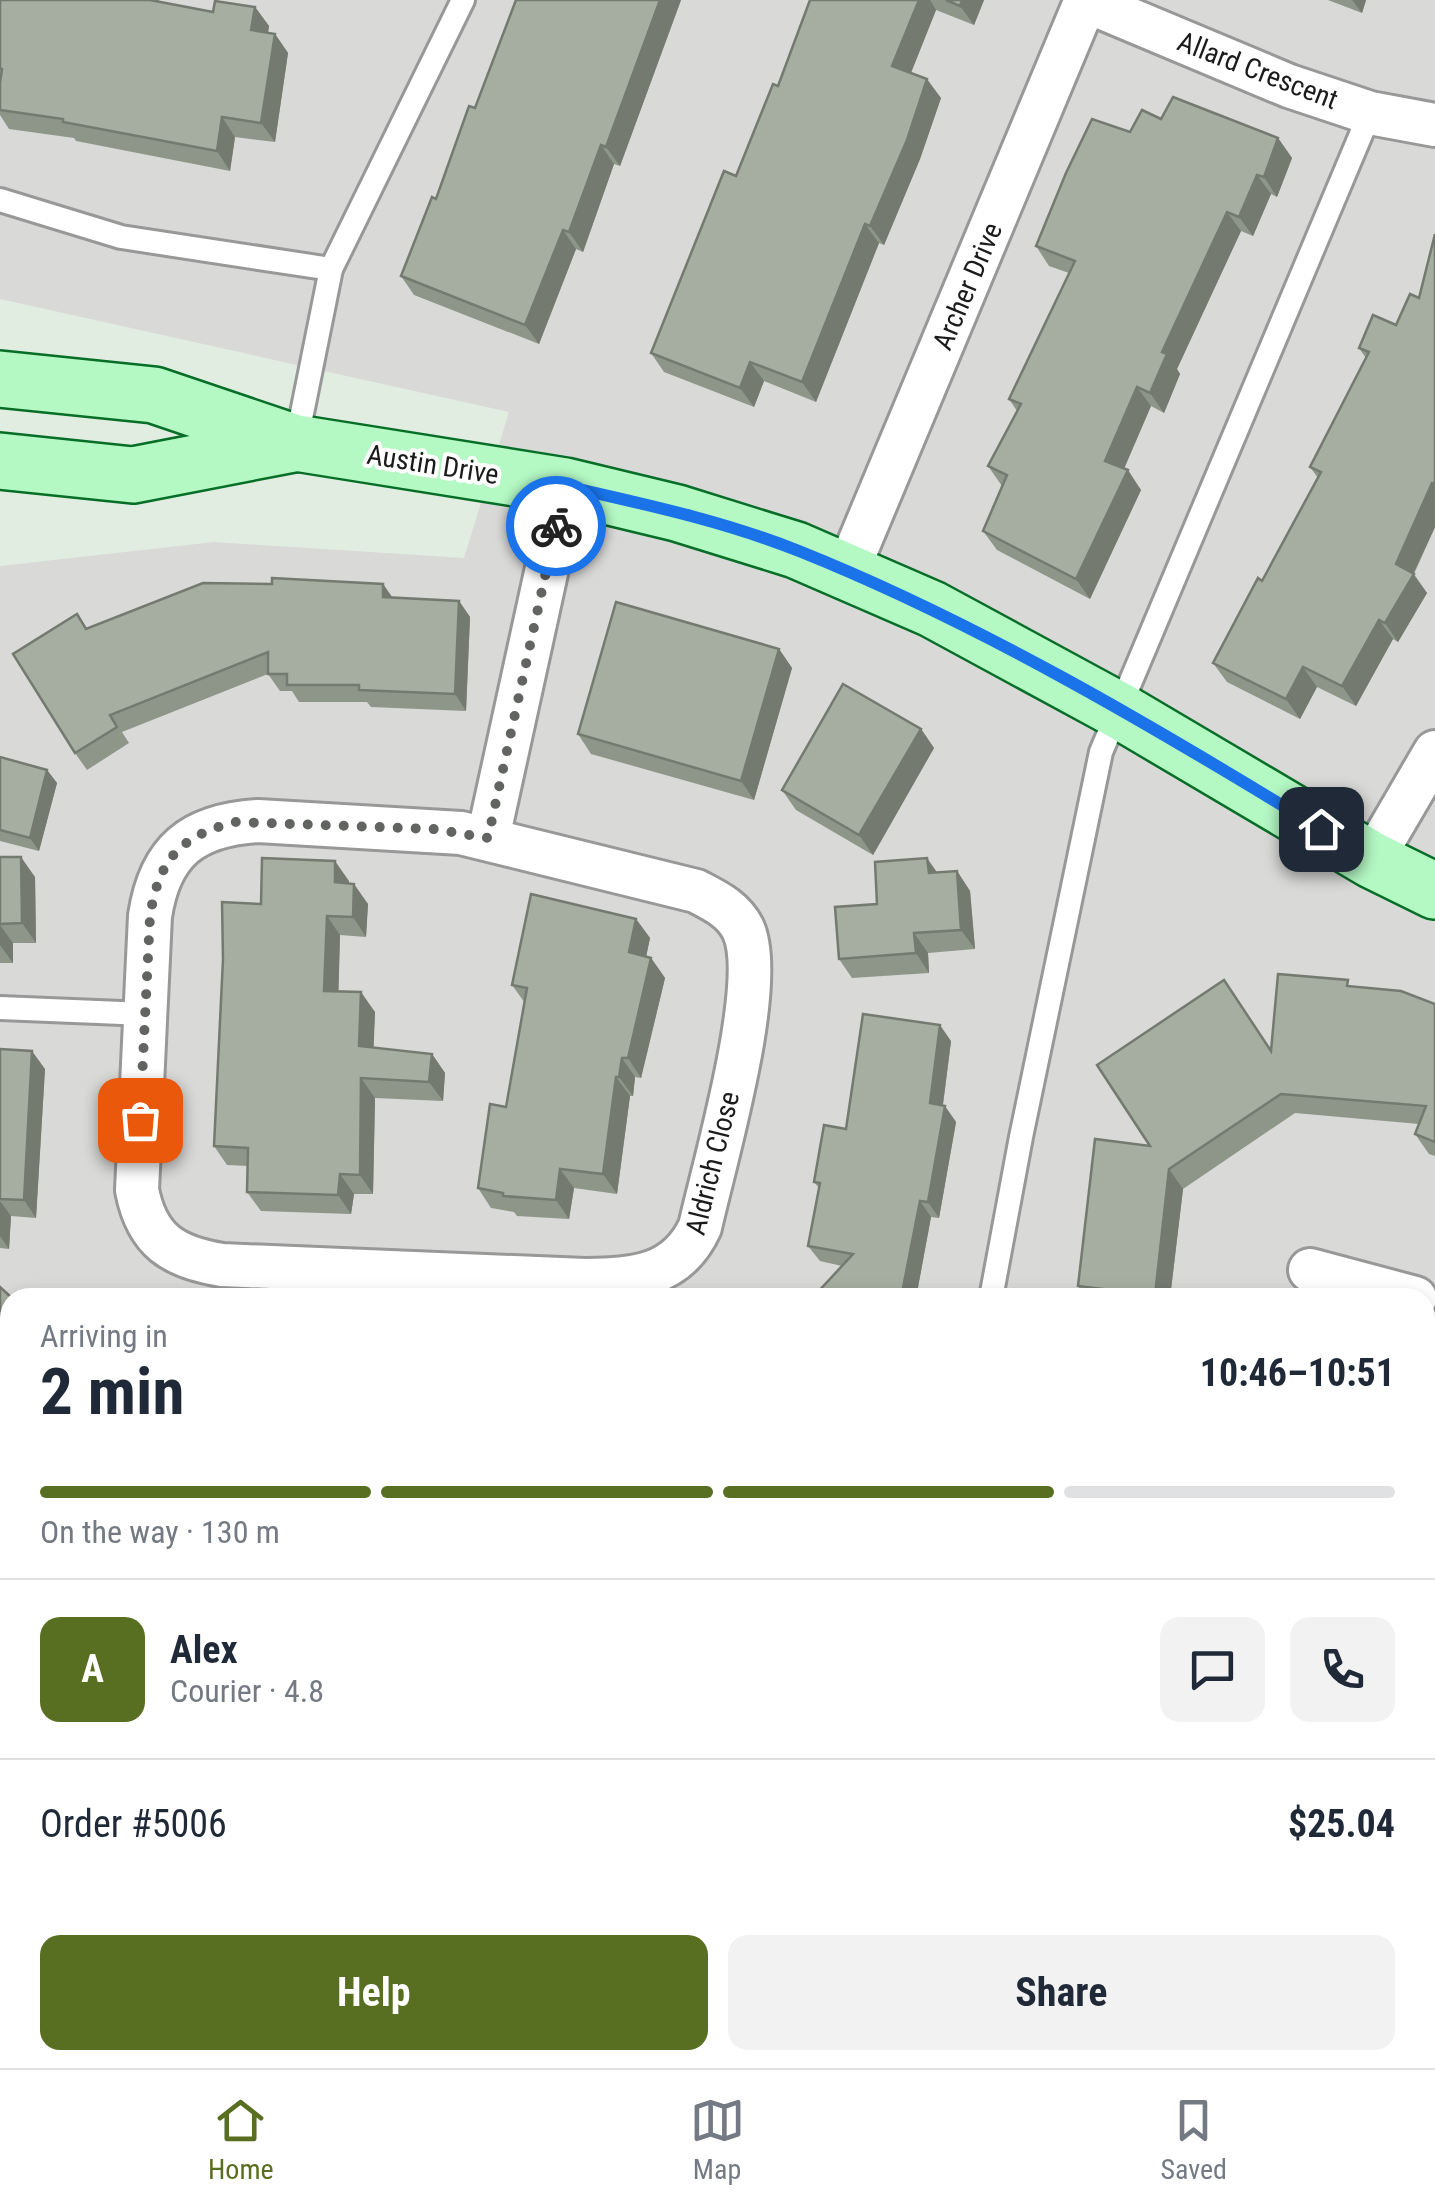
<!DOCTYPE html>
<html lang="en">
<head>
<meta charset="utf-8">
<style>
  body { margin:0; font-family:"Roboto Condensed",sans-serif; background:#f2f2f3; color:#1f2937; height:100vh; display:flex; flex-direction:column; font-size:38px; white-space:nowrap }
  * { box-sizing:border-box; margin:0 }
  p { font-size:32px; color:#747a83 }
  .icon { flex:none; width:55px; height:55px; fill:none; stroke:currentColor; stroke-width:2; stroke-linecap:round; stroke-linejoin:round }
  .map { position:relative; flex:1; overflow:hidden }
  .drawer { position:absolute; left:0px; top:1288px; width:1435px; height:782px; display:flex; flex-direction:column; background:#fff; border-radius:30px 30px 0 0; box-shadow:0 5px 15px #0003 }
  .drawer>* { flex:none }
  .pin { position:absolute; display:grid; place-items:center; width:85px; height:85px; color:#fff; margin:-42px; border-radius:20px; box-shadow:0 5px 15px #0006 }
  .courier { position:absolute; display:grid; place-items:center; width:100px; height:100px; margin:-50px; border:8px solid #1a73e8; border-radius:50%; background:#fff; color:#222; box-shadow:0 2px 12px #0007 }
  .headline em { font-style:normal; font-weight:700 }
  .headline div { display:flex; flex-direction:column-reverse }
  .headline { display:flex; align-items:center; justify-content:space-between; height:170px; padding:0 40px }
  h1 { font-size:65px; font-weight:700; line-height:75px }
  .bar { display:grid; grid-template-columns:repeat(4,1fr); gap:15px 10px; align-content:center; height:120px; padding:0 40px }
  .bar i { height:12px; border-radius:8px; background:#e0e1e3 }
  .bar .active { background:#586e20 }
  .bar p { grid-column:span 4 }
  .line { display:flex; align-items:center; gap:25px; padding:0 40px; border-top:2px solid #e0e1e3 }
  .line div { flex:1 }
  .round { display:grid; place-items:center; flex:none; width:105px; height:105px; border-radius:20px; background:#f2f2f3 }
  .primary-button { display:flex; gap:20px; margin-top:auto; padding:20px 40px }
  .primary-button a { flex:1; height:115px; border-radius:20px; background:#586e20; color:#fff; font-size:40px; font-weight:700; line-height:115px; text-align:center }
  .primary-button a+a { background:#f2f2f3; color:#1f2937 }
  .menu { display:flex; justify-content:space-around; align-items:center; height:140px; border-top:2px solid #e0e1e3; background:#fff; font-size:28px; color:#747a83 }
  .menu a { display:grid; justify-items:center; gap:5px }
  .menu .active { color:#586e20 }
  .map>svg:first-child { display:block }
  .residential { fill:#d9d9d8; fill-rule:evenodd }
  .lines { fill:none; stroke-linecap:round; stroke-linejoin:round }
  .lane-casing { stroke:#989898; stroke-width:28 }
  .street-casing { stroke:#989898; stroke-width:48 }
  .secondary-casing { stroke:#066e26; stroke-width:60 }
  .lane { stroke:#fff; stroke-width:22 }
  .street { stroke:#fff; stroke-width:42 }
  .secondary { stroke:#b4f8c4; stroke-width:55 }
  .wall { fill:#8e968a }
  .shaded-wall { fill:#747a70 }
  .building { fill:#a5aea0; stroke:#747a70; stroke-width:2.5 }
  .done { stroke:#616460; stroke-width:10; stroke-dasharray:0 18 }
  .route { stroke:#1a73e8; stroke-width:12 }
  .labels { text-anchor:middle; stroke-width:8; stroke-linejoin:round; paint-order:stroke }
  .street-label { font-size:28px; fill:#1b1b1b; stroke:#fff }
</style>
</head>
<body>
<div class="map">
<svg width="1435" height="2068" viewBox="0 0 1435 2068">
  <rect width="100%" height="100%" fill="#e2ede1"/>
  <path class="residential" d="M0,0H1435V2068H0V566L214,542L464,558L509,412L0,299ZM10,1298H1425V2060H10Z"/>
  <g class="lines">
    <defs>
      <g id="lane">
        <polyline points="0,200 121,237 331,269"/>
        <polyline points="296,443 331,269 463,0"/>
        <polyline points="0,1008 146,1014"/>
        <polyline points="991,1298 1021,1137 1101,752 1370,113"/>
        <polyline points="0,1558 10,1559"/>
        <polyline points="1425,1618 1435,1619"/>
      </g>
      <g id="street">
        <polyline points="1086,1 1289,86 1370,113 1435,125"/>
        <polyline points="847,572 1086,0"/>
        <path d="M258,821L461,833L696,891C715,901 733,909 743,929C768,982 714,1164 700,1227C677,1277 635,1279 585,1280L222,1265C173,1257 147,1241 137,1190L150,916C160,851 192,825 258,821Z"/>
        <polyline points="488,838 565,486"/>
        <polyline points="1372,860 1435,752"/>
        <polyline points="1310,1270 1415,1298"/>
        <polyline points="1425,1916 1435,1916"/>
        <polyline points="99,2068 99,2060"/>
      </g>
      <g id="secondary">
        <polyline points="0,379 154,395 296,443 565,486 677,513 796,550 932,609 1120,711 1372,860 1435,891"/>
        <polyline points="0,461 133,475 293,444"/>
      </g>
    </defs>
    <use href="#lane" class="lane-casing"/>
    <use href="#street" class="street-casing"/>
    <use href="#secondary" class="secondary-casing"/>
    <use href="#lane" class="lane"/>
    <use href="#street" class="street"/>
    <use href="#secondary" class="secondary"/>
  </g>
  <g class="wall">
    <polygon points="0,0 159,0 159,2 213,12 255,7 269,26 268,33 275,34 288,53 275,142 235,137 230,171 76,141 74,138 9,129 0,115"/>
    <polygon points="516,0 681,0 620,166 614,164 583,252 576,249 539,344 414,295 401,276 475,108"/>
    <polygon points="810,0 984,0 974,25 936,10 911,73 941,98 920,159 884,245 879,243 816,402 764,381 754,407 664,372 651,353 778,86"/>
    <polygon points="1328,0 1366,0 1362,13"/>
    <polygon points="1161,119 1278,138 1292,158 1277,197 1271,194 1253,236 1241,231 1177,369 1180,374 1164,413 1151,406 1124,469 1141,490 1090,599 997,550 983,531 1002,486 988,466 1017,411 1009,399 1069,273 1049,266 1036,246 1130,132"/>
    <polygon points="1435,234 1435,527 1414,574 1427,593 1398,642 1393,639 1356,706 1317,687 1300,719 1227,682 1213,663 1262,581 1318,478 1310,467 1366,358 1359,348 1396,325 1419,298"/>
    <polygon points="272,584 383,584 392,598 459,601 470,617 466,711 371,707 367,702 299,702 292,691 280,691 268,674 122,732 129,743 87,770 75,753 87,628"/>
    <polygon points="779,649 792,668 754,800 591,754 578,734"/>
    <polygon points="921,729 934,748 873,855 796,810 782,790"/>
    <polygon points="0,757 47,770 57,783 39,851 0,841"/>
    <polygon points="0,857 35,877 36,943 13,943 13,963 0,963"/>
    <polygon points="957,871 970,891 975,949 928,953 929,973 852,978 839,959 877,904 937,872"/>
    <polygon points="349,881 349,884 368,904 366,937 340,935 338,992 375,1012 373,1047 432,1054 445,1073 443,1101 375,1098 373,1194 354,1194 351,1214 261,1211 247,1192 248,1166 227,1165 214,1146 261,904"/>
    <polygon points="636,919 650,938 646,957 651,958 665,978 641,1078 635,1077 633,1096 630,1096 617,1194 574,1188 569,1219 517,1216 514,1212 491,1208 478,1188 506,1107 525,1003 512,985"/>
    <polygon points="1353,986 1435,1004 1435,1156 1429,1154 1415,1134 1419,1124 1295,1113 1183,1189 1170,1298 1086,1298 1078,1286 1150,1146"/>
    <polygon points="951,1041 943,1105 956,1122 939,1218 931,1217 916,1298 820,1298 817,1293 842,1266 820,1261 808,1246 819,1188 814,1182 846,1129"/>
    <polygon points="0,1049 45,1069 36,1218 11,1216 9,1249 0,1248"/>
    <polygon points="1425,1394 1435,1395 1435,1507 1425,1507"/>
    <polygon points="1425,1669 1435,1670 1435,1798 1425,1797"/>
    <polygon points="0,1937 21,2060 21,2068 0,2068"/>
    <polygon points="1425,2020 1427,2023 1426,2068 148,2067 148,2060 1425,2060"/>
  </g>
  <g class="shaded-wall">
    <polygon points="660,0 681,0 620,166 606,147"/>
    <polygon points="919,0 930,0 936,10 906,85 892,66"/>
    <polygon points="962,0 984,0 974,25 960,6"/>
    <polygon points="1352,0 1366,0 1362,13"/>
    <polygon points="255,7 269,26 265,50 251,30"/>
    <polygon points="275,34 288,53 275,142 261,123"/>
    <polygon points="927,79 941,98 920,159 884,245 870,226"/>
    <polygon points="222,117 235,137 230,171 217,151"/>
    <polygon points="1278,138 1292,158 1277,197 1264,177"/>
    <polygon points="601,145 614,164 583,252 569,232"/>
    <polygon points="1257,175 1271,194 1253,236 1239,217"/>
    <polygon points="1227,212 1241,231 1177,369 1180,374 1164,413 1150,393 1162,352"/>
    <polygon points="865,224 879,243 816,402 802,382"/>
    <polygon points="563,230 576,249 539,344 525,325"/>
    <polygon points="750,362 764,381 754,407 740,388"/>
    <polygon points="1137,387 1151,406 1119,480 1105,461"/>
    <polygon points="1128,470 1141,490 1090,599 1076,579"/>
    <polygon points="1432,483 1435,486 1435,527 1413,574 1427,593 1398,642 1385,623 1396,564"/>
    <polygon points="383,584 395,601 383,597"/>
    <polygon points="459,601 470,617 466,711 455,694"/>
    <polygon points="1379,620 1393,639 1356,706 1342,686"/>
    <polygon points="779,649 792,668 754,800 741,781"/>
    <polygon points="1303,667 1317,687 1300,719 1286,699"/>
    <polygon points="921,729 934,748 873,855 859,835"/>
    <polygon points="47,770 57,783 39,851 30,838"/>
    <polygon points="21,857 35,877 36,943 22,923"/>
    <polygon points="927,858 941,878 929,873"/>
    <polygon points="335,861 349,881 348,902 335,882"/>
    <polygon points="957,871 970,891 975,949 961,930"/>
    <polygon points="354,884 368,904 366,937 353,917"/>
    <polygon points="327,916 340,935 338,1011 324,991"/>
    <polygon points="636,919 650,938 643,971 629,952"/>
    <polygon points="0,925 13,943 13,963 0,945"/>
    <polygon points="914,933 928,953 929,973 916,953"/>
    <polygon points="651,958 665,978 641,1078 628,1058"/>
    <polygon points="361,992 375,1012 373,1065 359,1046"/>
    <polygon points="940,1025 951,1041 941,1119 930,1103"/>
    <polygon points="32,1051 45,1069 36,1218 24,1200"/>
    <polygon points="432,1054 445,1073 443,1101 429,1082"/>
    <polygon points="622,1058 635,1077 633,1096 619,1077"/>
    <polygon points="616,1077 630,1096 617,1194 603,1174"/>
    <polygon points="361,1078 375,1098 373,1194 360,1175"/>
    <polygon points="945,1106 956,1122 939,1218 928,1202"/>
    <polygon points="560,1169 574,1188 569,1219 556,1200"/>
    <polygon points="1169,1169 1183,1189 1170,1298 1157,1298 1155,1295"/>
    <polygon points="340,1174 354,1194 351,1214 338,1195"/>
    <polygon points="0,1201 11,1216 9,1249 0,1236"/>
    <polygon points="920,1201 931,1217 916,1298 901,1298"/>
    <polygon points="10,1310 10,1342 0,1353 0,1321"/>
    <polygon points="10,1815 10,1853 2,1874 0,1871 0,1841"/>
    <polygon points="10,1992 10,2060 21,2060 21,2068 12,2068 9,2063"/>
    <polygon points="1425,2020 1427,2023 1426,2068 1414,2068 1414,2060 1425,2060"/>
    <polygon points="327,2060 334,2060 339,2068 331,2068"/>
  </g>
  <g class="building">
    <polygon points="0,0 150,0 213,12 215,1 255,7 251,30 275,34 261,123 222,117 217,151 63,122 63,119 0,110 0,83 2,69 0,68"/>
    <polygon points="516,0 660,0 606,147 601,145 569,232 563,230 525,325 401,276 432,197 436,199 469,106 475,108"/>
    <polygon points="810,0 919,0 892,66 927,79 907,140 870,226 865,224 802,382 750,362 740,388 651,353 724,171 736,176 773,84 778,86"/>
    <polygon points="946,0 962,0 960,6"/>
    <polygon points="1173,97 1278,138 1264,177 1257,175 1239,217 1227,212 1162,352 1167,354 1150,393 1137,387 1105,461 1128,470 1076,579 983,531 1007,475 988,466 1021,404 1009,399 1075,261 1036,246 1066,173 1092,119 1130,132 1142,110 1161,119"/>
    <polygon points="1435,234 1435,484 1432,483 1396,564 1414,574 1385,623 1379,620 1342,686 1303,667 1286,699 1213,663 1258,578 1262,581 1321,472 1310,467 1369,352 1359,348 1373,315 1396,325 1410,294 1419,298"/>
    <polygon points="272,578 383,584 383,597 459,601 455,694 359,690 359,685 287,685 287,674 268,674 268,652 110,715 117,727 75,753 13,654 77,614 86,629 203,583 272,584"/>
    <polygon points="616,602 779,649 741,781 578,734"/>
    <polygon points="843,684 921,729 859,835 782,790"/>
    <polygon points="0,757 47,770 30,838 0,830"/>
    <polygon points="0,857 21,857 22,923 0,924"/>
    <polygon points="262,858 335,861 335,882 354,884 353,917 327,916 324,991 361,992 359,1046 432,1054 429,1082 361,1078 360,1175 340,1174 338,1195 247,1192 248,1148 214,1146 223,959 222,902 261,904"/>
    <polygon points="927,858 929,873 957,871 961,930 914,933 916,953 839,959 835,907 877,904 875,862"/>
    <polygon points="531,894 636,919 629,952 651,958 628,1058 622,1058 619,1077 616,1077 603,1174 560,1169 556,1200 503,1196 503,1193 478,1188 490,1104 506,1107 527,988 512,985"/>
    <polygon points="1278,974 1348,980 1347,986 1401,991 1435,1004 1435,1142 1415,1134 1426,1106 1281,1094 1169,1169 1155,1295 1145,1294 1148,1298 1138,1298 1143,1294 1078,1286 1095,1139 1150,1146 1097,1065 1224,980 1271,1051"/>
    <polygon points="863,1014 940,1025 930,1103 945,1106 928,1202 920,1201 901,1298 842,1298 817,1293 853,1254 808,1246 820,1183 814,1182 824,1125 846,1129"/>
    <polygon points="0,1049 32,1051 24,1200 0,1199"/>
    <polygon points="0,1287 12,1298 10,1298 10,1310 0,1321"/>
    <polygon points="1425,1394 1435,1395 1435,1494 1425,1494"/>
    <polygon points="10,1651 10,1745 0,1731 0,1658"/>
    <polygon points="1425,1669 1435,1670 1435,1779 1425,1778"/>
    <polygon points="0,1804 10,1807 10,1815 0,1841"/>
    <polygon points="0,1937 10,1937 9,2063 0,2063"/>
    <polygon points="148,2060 327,2060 327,2062 239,2061 239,2068 148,2067"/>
    <rect x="463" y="2060" width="70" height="7"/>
    <polygon points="533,2060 1414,2060 1414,2068 647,2068 647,2064"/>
  </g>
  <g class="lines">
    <path class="done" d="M140,1120L150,916C159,859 180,836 236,822L433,829L488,838L556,526"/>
    <path class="route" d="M556,526L565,486C644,504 724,521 799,551C979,623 1156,728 1321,829"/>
  </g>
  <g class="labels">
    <g class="street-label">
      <text transform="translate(1258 70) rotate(21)" y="10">Allard Crescent</text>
      <text transform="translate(967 286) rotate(-67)" y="10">Archer Drive</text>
      <text transform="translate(433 464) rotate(9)" y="10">Austin Drive</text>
      <text transform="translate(712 1163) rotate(-76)" y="10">Aldrich Close</text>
    </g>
  </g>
</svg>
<div class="pin" style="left:140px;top:1120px;background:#ea580c"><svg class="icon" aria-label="bag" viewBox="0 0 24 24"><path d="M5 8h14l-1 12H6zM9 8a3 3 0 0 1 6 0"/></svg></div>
<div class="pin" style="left:1321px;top:829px;background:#1f2937"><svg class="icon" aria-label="home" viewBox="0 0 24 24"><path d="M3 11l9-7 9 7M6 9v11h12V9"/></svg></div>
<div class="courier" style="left:556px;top:526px"><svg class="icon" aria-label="bike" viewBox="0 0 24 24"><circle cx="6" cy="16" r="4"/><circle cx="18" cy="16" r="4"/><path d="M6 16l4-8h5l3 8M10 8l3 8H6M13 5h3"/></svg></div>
<section class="drawer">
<div class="headline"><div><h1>2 min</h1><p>Arriving in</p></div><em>10:46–10:51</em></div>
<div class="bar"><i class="active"></i><i class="active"></i><i class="active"></i><i></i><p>On the way · 130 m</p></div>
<div class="line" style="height:180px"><b class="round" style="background:#586e20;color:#fff">A</b><div><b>Alex</b><p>Courier · 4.8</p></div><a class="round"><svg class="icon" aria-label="chat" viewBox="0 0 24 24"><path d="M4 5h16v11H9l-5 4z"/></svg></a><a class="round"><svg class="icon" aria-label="phone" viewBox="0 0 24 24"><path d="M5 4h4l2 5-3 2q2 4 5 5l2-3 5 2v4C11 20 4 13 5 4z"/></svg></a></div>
<div class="line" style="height:130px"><div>Order #5006</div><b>$25.04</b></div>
<div class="primary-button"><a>Help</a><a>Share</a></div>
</section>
</div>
<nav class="menu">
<a class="active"><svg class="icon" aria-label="home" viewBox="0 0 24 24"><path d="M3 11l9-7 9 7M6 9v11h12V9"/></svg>Home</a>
<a><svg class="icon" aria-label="map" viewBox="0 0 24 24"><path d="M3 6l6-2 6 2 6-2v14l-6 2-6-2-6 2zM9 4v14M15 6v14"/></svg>Map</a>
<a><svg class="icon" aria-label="saved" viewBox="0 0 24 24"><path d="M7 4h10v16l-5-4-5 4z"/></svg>Saved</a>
</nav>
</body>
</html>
